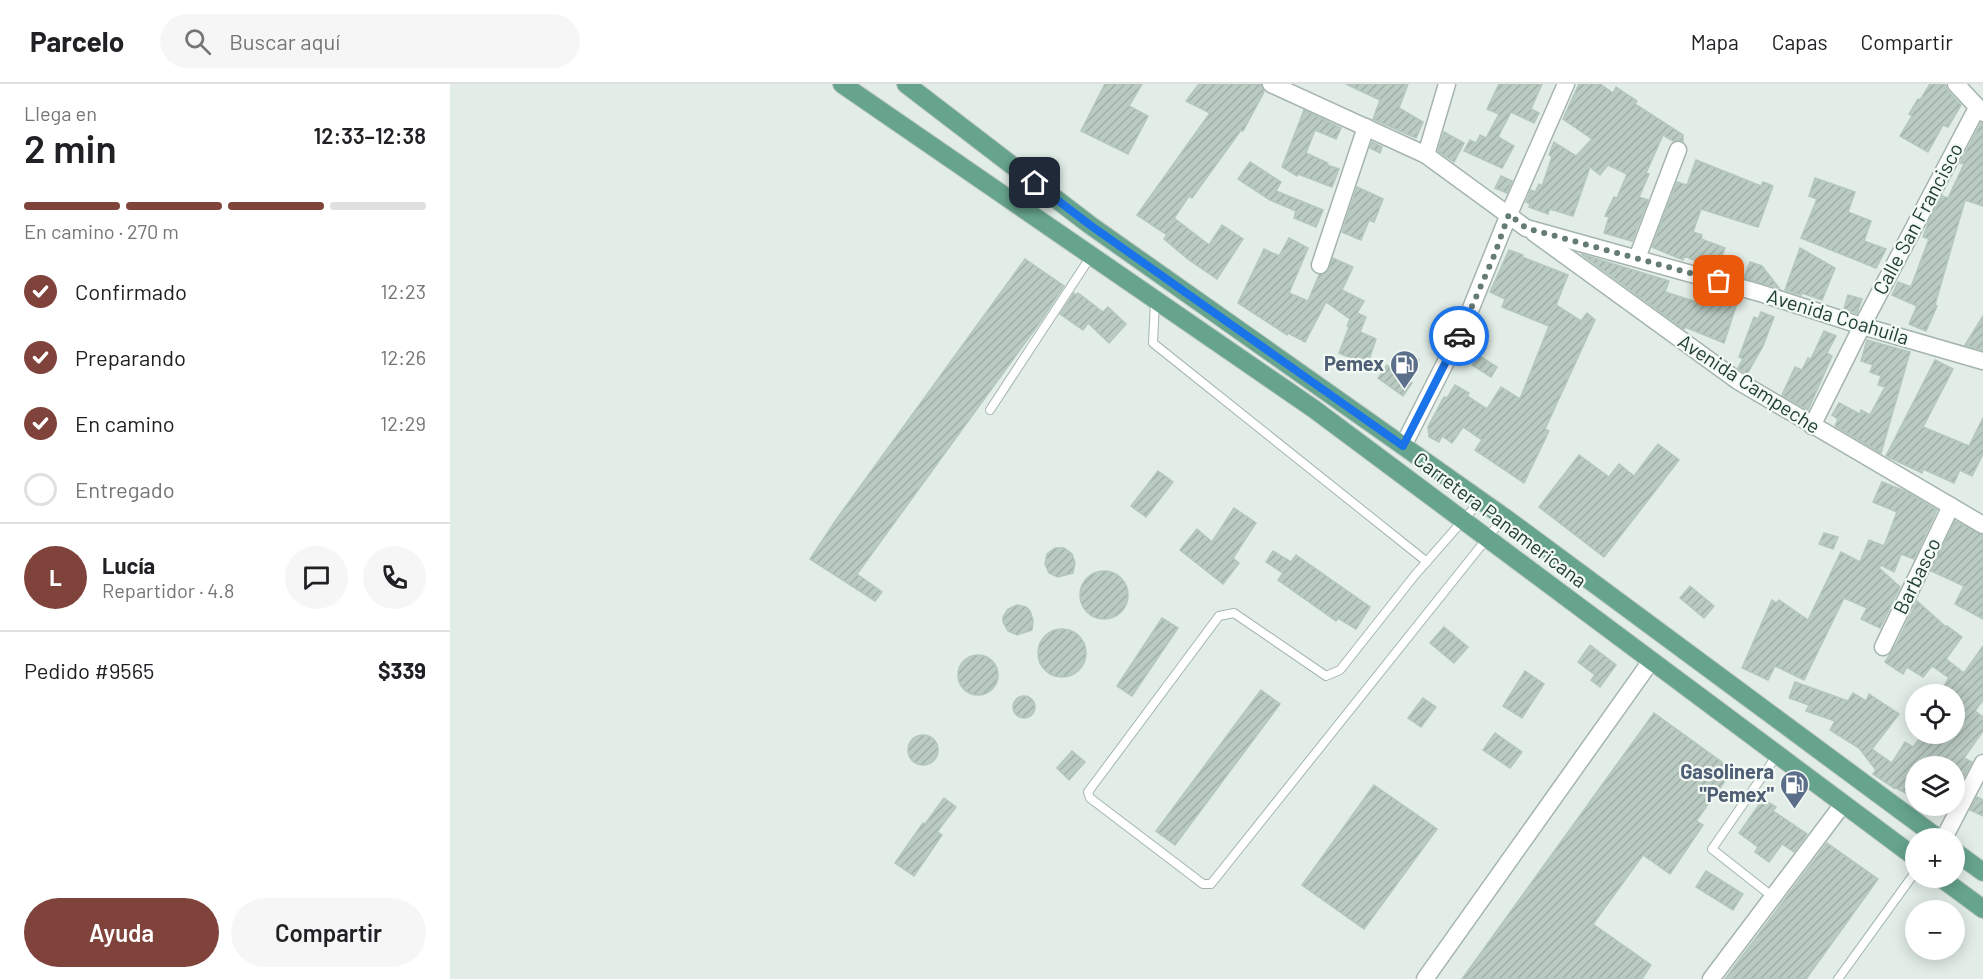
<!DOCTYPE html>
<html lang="es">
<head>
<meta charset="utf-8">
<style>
  body { margin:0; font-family:Barlow,sans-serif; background:#f6f6f6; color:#202124; height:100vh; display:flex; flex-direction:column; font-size:22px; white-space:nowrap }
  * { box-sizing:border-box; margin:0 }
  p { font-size:20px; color:#757577 }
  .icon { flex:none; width:33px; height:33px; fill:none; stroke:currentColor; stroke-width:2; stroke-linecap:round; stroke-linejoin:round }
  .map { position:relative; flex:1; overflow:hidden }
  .details { display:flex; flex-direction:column; background:#fff; width:450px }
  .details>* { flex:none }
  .tools { position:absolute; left:1455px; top:600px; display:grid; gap:12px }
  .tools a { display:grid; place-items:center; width:60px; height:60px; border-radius:50%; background:#fff; box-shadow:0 3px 15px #0003; font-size:30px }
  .pin { position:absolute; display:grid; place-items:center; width:51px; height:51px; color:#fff; margin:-26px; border-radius:12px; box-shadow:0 3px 9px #0006 }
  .courier { position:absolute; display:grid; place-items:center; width:60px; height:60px; margin:-30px; border:4px solid #1a73e8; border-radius:50%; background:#fff; color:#222; box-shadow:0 2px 8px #0007 }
  .headline em { font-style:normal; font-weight:600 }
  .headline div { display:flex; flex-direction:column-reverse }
  .headline { display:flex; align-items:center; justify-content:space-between; height:102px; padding:0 24px }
  h1 { font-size:39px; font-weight:600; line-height:45px }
  .bar { display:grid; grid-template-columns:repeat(4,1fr); gap:9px 6px; align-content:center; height:72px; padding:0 24px }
  .bar i { height:8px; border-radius:4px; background:#e0e0e0 }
  .bar .active { background:#80433b }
  .bar p { grid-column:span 4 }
  .line { display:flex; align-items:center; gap:15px; padding:0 24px; border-top:2px solid #e0e0e0 }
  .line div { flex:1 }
  .round { display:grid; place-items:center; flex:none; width:63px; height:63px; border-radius:32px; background:#f6f6f6 }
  ol { padding:0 24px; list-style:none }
  li { display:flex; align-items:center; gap:18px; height:66px }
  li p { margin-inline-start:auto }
  li .icon { padding:6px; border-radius:50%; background:#80433b; color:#fff; stroke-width:4 }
  li:last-child { color:#757577 }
  li i { width:33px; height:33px; border:3px solid #e0e0e0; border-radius:50% }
  .action { display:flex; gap:12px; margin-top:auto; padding:12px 24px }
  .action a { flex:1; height:69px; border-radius:36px; background:#80433b; color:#fff; font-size:24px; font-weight:600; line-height:69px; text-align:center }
  .action a+a { background:#f6f6f6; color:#202124 }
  header { display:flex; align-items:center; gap:36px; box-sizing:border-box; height:84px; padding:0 30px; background:#fff; border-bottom:2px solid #e0e0e0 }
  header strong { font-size:28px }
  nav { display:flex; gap:33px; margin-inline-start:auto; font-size:21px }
  .search { width:420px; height:54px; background:#f6f6f6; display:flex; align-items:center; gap:15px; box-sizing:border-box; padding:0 21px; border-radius:33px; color:#757577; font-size:22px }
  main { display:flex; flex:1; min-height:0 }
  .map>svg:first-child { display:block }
  .building { fill:url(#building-hatch); stroke:#b4c7bd; stroke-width:1.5 }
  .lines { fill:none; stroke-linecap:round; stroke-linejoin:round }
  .lane-casing { stroke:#a5b5ae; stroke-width:10 }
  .street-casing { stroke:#a5b5ae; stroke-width:19 }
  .primary-casing { stroke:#c1c9c6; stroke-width:20 }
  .lane { stroke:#fff; stroke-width:8 }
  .street { stroke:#fff; stroke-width:16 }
  .primary { stroke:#66a48d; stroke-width:18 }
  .done { stroke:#657c73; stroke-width:6; stroke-dasharray:0 10.8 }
  .route { stroke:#1a73e8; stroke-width:8 }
  .labels { text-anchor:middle; stroke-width:4.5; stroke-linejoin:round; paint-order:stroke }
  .street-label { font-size:20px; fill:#223f34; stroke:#f3f9f5 }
  .service-label { font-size:20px; font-weight:bold; fill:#4e5e75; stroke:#f3f9f5; text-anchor:end }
</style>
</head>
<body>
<header>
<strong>Parcelo</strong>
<div class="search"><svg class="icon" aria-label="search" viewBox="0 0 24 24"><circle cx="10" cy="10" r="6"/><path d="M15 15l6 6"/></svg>Buscar aquí</div>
<nav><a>Mapa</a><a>Capas</a><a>Compartir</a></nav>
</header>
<main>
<section class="details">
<div class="headline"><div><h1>2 min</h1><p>Llega en</p></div><em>12:33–12:38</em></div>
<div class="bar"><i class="active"></i><i class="active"></i><i class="active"></i><i></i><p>En camino · 270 m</p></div>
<ol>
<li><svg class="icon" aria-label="check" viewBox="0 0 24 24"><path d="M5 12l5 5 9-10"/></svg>Confirmado<p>12:23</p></li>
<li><svg class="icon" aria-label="check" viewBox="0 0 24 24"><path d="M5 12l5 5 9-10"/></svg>Preparando<p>12:26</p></li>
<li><svg class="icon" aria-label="check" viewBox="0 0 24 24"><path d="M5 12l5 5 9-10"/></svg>En camino<p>12:29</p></li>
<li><i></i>Entregado</li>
</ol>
<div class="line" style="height:108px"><b class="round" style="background:#80433b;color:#fff">L</b><div><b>Lucía</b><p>Repartidor · 4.8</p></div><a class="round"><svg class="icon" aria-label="chat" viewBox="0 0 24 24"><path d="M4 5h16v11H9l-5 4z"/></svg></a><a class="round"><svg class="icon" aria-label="phone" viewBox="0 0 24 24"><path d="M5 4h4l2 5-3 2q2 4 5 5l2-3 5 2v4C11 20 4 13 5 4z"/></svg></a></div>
<div class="line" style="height:78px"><div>Pedido #9565</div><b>$339</b></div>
<div class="action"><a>Ayuda</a><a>Compartir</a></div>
</section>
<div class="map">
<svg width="1533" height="895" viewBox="0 0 1533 895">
  <defs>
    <pattern id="building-hatch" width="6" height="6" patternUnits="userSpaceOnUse" patternTransform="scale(1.5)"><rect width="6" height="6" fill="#bacbc2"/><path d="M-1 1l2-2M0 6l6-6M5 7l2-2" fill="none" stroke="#a0afa7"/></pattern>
  </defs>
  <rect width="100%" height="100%" fill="#e2ede7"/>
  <g class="building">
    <polygon points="655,0 692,0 679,22 698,32 678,70 631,47"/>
    <polygon points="749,0 811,0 814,8 793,47 791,46 742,114 739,112 724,134 759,161 772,141 793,155 767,195 739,176 714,155 717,151 687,131 760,29 736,17"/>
    <polygon points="896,0 958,0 949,24 973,38 966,54 923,35 930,16"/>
    <polygon points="1049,0 1092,0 1081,25 1089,29 1084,39 1061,28 1048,53 1064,62 1052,84 1014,67 1020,56 1026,59 1030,51 1036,54 1049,30 1037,25"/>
    <polygon points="1129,0 1150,0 1163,9 1166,3 1187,17 1185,20 1233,51 1233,57 1223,57 1213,51 1196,89 1199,90 1189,113 1198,116 1182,157 1154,149 1159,133 1155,132 1164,113 1167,114 1177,90 1158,81 1150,91 1140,83 1123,132 1100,125 1098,130 1079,123 1080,120 1076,118 1081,106 1085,108 1089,100 1092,102 1102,73 1099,71 1104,58 1126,72 1142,55 1113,35"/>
    <polygon points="1480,0 1495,0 1498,7 1511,21 1498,43 1493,41 1478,68 1450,52 1462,32 1459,30 1468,15 1470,16"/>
    <polygon points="854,26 891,44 886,55 865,46 856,69 878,79 877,81 889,85 882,103 848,90 847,92 832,83"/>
    <polygon points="1531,39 1533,39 1533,122 1515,116 1485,221 1487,222 1476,247 1459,240 1467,222 1442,211 1448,198 1461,203 1479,155 1473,153 1478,139 1492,112 1498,114 1514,80 1510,79"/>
    <polygon points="994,48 1014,59 1004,78 988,67"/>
    <polygon points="922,58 932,63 930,69 920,64"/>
    <polygon points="1246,76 1311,102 1313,98 1323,102 1308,143 1251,125 1243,148 1252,151 1251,155 1275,164 1267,185 1234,172 1233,176 1202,163 1227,98 1237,101"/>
    <polygon points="800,78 831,98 826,107 873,126 866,143 844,134 846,127 820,116 788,95"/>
    <polygon points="1051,92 1062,97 1057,109 1045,104"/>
    <polygon points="1365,94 1405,108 1398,128 1421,137 1414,157 1436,165 1426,184 1351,154 1367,115 1359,112"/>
    <polygon points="907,103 933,115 924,138 919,136 911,156 892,148"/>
    <polygon points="839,154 858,164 839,209 858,217 869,191 877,188 883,174 903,183 892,206 914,217 907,229 916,233 910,248 926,255 920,273 908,277 889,269 899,243 897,242 900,235 876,218 855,258 838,249 837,251 788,219 814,165 829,172"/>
    <polygon points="1350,164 1385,184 1372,216 1352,209 1351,211 1335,206"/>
    <polygon points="1059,166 1073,171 1072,173 1118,191 1106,221 1131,237 1137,229 1145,236 1095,345 1099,347 1074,399 1025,366 1032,356 1013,343 1002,359 992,352 989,358 979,353 978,343 994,313 997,314 1005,301 1019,309 1017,312 1037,325 1051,303 1070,315 1099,242 1052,223 1055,215 1040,208"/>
    <polygon points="1131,170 1219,197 1215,208 1250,219 1253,208 1263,212 1265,209 1277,214 1276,216 1287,219 1274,259 1235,243 1234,245"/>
    <polygon points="575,175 614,202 588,241 407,490 432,508 425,517 360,475 388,433"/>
    <polygon points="1300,178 1312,182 1329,204 1294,194"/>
    <polygon points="624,209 626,211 628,209 653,228 658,223 676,240 659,259 638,239 633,246 610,230"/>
    <polygon points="1398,211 1412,215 1407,229 1394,225"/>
    <polygon points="1311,228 1324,233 1313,262 1297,290 1288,284 1293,275 1289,273 1304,233 1308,235"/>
    <polygon points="1533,232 1533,266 1515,261"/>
    <polygon points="1374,247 1386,252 1377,269 1382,272 1358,326 1332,311 1345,283 1352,286 1358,274 1361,275"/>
    <polygon points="1417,256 1460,268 1431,369 1385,342 1388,335 1382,331 1389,319 1410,330 1411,326 1420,331 1435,303 1428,301 1431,292 1420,288 1423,281 1411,277"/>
    <polygon points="958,267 969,276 956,294 962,299 953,312 928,294 937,281 944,286"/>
    <polygon points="1028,271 1047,283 1041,293 1022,281"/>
    <polygon points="1485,276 1503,285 1473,343 1519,362 1533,334 1533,370 1522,392 1510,386 1504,399 1473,385 1472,389 1436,372"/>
    <polygon points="1208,360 1229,376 1154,473 1089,423 1129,371 1159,393 1169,380 1184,392"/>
    <polygon points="708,387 723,398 696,433 681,422"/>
    <polygon points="1432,398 1455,407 1487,426 1464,475 1451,470 1444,488 1431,481 1429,484 1450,503 1430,544 1411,535 1417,524 1394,514 1354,596 1325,582 1318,596 1292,584 1322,516 1326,519 1329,516 1358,536 1391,468 1410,478 1419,456 1434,462 1447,428 1423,418"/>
    <polygon points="784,424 806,439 783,474 789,479 773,500 730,466 747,445 762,458"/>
    <polygon points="1505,437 1533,451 1533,535 1505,520 1514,502 1481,487"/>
    <polygon points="1374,449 1388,453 1383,465 1369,460"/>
    <polygon points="605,464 614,464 622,470 625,479 623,489 608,493 599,489 595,480 597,470"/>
    <polygon points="823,467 841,478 846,471 920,523 906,545 888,534 886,537 828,496 833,489 816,478"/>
    <circle cx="654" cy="511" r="24"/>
    <polygon points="1240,502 1264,522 1254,534 1230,514"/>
    <polygon points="1467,517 1496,543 1497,542 1512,553 1496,575 1514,589 1533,562 1533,616 1525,627 1533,633 1533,647 1514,674 1522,678 1504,711 1504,682 1466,682 1466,714 1444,703 1444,704 1423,690 1426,686 1409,664 1380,646 1385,637 1356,627 1359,621 1339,614 1345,598 1398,617 1403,609 1416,617 1419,610 1449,630 1422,665 1442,679 1455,658 1463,663 1473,650 1483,650 1497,658 1513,636 1511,635 1514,630 1504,623 1504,610 1489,610 1499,594 1482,582 1473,593 1457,583 1453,590 1435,578 1447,559"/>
    <polygon points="567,521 576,523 580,527 583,536 582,546 567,551 558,547 553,538 553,533 558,525"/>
    <polygon points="712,534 728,544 682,612 667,602"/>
    <polygon points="994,543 1018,563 1004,579 980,559"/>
    <circle cx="612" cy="569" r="24"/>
    <polygon points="1140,561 1166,581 1150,603 1141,596 1145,591 1128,578"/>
    <circle cx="528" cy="591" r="20"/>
    <polygon points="1075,587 1094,600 1072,634 1053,622"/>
    <polygon points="811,606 830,620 725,761 706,747"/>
    <circle cx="574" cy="623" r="11"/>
    <polygon points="973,614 986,623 971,643 958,634"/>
    <polygon points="1204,629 1283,686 1246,737 1253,741 1220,790 1193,771 1143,840 1201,881 1192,895 1012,895"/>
    <polygon points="1045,649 1072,668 1060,684 1033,666"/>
    <circle cx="473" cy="666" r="15"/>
    <polygon points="622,667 635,678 619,696 607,684"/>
    <polygon points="924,701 987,745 914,845 852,801"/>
    <polygon points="1527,713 1533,716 1533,732 1520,726"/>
    <polygon points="494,714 506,723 487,748 492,751 464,792 445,779 473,739 475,740"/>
    <polygon points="1313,715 1326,723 1323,727 1357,750 1344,768 1332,760 1319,778 1305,768 1308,763 1289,749"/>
    <polygon points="1377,759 1428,795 1356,895 1275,895"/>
    <polygon points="1256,787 1293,810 1283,826 1246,803"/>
  </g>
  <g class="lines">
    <defs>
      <g id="lane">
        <polyline points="705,217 703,259 977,478"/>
        <polyline points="540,326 641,172"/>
        <polyline points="1030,417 965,491 890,586 876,592 784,529 769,532 638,708 640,714 753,800 761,800 1054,433"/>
        <polyline points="1323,813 1262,765 1327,671"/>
        <polyline points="1388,895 1466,787"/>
      </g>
      <g id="street">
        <polyline points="821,0 976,71 1076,144 1310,209 1412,242 1533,277"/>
        <polyline points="1506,0 1533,29"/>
        <polyline points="976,71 997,0"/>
        <polyline points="1084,149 1288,297 1533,441"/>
        <polyline points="1187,174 1228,66"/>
        <polyline points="870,181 916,43"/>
        <polyline points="1362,342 1412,242 1527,24"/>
        <polyline points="953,362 1013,244 1059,130 1116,0"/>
        <polyline points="1433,563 1501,422"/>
        <polyline points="1494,754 1533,679"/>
        <polyline points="975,895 1201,577"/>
        <polyline points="1261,895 1393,720"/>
      </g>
      <g id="primary">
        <polyline points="392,0 864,325 1466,774"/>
        <polyline points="456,0 640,141 1054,433 1488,754"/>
        <polyline points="1504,767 1533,788"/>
        <polyline points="1491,794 1533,825"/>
      </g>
    </defs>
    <use href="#lane" class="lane-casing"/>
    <use href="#street" class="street-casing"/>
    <use href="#primary" class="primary-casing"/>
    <use href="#lane" class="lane"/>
    <use href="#street" class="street"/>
    <use href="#primary" class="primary"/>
  </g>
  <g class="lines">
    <polyline class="done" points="1009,252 1044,172 1059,130 1076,144 1269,197"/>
    <polyline class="route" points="585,99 640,141 953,362 1009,252"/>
  </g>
  <defs>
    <symbol id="fuel-pin" viewBox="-11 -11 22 30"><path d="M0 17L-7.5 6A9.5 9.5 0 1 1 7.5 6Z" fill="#5c6f8a" stroke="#f3f9f5"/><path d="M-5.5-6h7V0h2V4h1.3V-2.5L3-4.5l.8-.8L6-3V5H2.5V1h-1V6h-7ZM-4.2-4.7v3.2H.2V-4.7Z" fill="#fff"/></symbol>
  </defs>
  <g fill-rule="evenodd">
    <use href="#fuel-pin" x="938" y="264" width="33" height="45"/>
    <use href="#fuel-pin" x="1328" y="684" width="33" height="45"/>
  </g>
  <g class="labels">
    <g class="street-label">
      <text transform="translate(1468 135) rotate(-62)" y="7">Calle San Francisco</text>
      <text transform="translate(1388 233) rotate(17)" y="7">Avenida Coahuila</text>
      <text transform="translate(1299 300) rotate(33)" y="7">Avenida Campeche</text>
      <text transform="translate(1050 436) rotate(37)" y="7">Carretera Panamericana</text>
      <text transform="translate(1467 492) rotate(-64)" y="7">Barbasco</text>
    </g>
    <g class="service-label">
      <text x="934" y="287">Pemex</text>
      <text x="1324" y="695">Gasolinera<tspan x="1324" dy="23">"Pemex"</tspan></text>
    </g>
  </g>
</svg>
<div class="tools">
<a><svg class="icon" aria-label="locate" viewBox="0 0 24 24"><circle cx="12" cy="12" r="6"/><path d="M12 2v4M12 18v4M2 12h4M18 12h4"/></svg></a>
<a><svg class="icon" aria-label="layers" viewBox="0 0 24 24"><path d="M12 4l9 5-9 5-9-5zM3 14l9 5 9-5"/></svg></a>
<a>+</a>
<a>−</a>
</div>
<div class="pin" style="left:1269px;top:197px;background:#ea580c"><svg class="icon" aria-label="bag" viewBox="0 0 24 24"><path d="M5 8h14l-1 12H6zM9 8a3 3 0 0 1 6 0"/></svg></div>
<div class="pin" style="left:585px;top:99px;background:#1f2937"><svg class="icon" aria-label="home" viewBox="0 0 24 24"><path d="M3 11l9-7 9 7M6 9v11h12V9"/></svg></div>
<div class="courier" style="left:1009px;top:252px"><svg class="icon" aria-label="car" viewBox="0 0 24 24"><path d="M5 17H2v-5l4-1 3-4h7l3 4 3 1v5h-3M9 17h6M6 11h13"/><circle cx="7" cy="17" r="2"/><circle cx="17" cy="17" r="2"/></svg></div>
</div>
</main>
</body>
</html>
